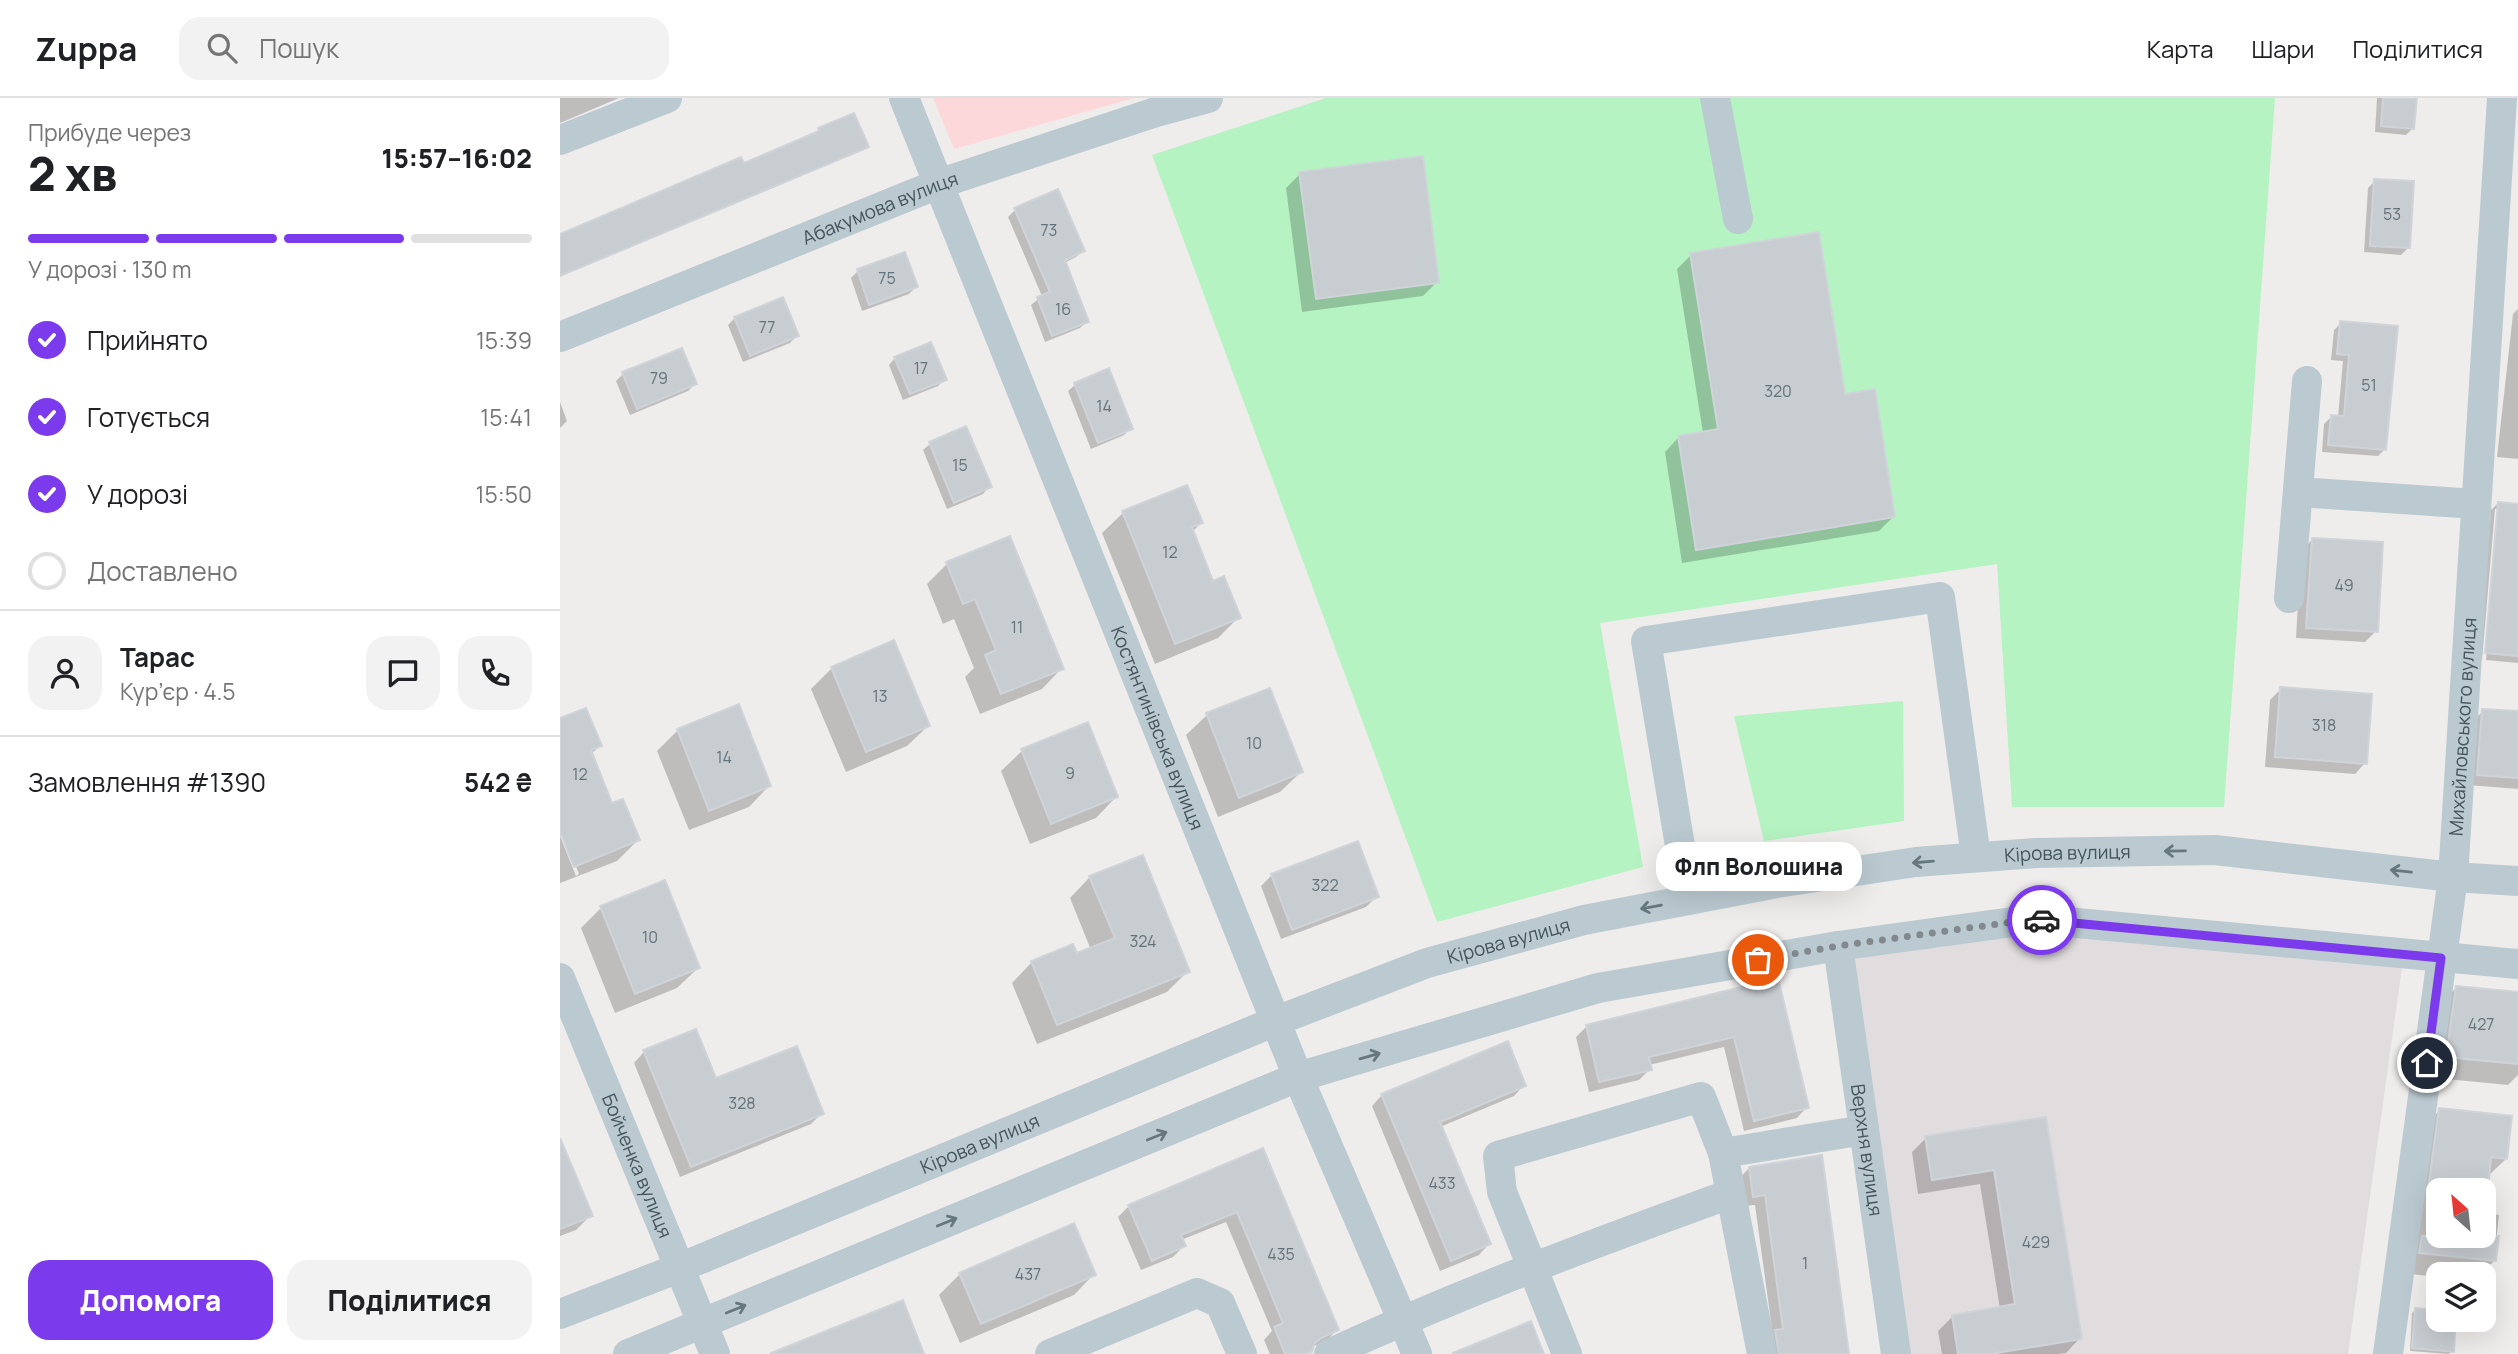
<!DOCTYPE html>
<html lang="uk">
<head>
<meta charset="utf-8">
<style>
  body { margin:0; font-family:Manrope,sans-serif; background:#f2f2f2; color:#202124; height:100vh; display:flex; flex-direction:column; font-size:26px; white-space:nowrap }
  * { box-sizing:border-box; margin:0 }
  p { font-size:23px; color:#757577 }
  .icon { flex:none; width:38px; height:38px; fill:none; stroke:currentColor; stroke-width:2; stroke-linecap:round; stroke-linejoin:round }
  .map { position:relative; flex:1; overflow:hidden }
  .side { display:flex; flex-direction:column; background:#fff; width:560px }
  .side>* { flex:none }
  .needle { width:46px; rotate:333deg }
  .fabs { position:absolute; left:1866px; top:1080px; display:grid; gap:14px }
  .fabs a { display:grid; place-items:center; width:70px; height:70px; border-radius:14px; background:#fff; box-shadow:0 7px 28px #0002; font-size:35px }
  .pin { position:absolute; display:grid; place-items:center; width:60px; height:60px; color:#fff; margin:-30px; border:4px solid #fff; border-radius:50%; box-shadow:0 2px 7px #0007 }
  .courier { position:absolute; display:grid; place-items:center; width:70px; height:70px; margin:-35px; border:5px solid #7c3aed; border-radius:50%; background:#fff; color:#222; box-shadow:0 2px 9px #0007 }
  .bubble { position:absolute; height:49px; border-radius:21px; background:#fff; box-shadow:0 7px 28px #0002; font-size:23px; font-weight:800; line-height:49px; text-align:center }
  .overview em { font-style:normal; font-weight:800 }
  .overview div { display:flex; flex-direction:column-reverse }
  .overview { display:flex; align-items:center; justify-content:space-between; height:119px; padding:0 28px }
  h1 { font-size:46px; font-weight:800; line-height:52px }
  .bar { display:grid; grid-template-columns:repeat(4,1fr); gap:10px 7px; align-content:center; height:84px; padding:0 28px }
  .bar i { height:9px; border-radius:5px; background:#e0e0e0 }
  .bar .active { background:#7c3aed }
  .bar p { grid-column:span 4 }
  .line { display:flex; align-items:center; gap:18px; padding:0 28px; border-top:2px solid #e0e0e0 }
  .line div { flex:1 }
  .round { display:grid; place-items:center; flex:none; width:74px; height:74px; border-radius:21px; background:#f2f2f2 }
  ol { padding:0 28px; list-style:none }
  li { display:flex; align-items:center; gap:21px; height:77px }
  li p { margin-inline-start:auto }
  li .icon { padding:7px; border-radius:50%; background:#7c3aed; color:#fff; stroke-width:4 }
  li:last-child { color:#757577 }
  li i { width:38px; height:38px; border:4px solid #e0e0e0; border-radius:50% }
  .cta { display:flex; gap:14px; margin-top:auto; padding:14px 28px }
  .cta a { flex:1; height:80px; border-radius:21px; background:#7c3aed; color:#fff; font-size:28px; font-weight:800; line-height:80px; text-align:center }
  .cta a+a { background:#f2f2f2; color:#202124 }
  header { display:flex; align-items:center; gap:42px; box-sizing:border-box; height:98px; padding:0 35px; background:#fff; border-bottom:2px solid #e0e0e0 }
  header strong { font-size:33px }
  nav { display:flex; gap:38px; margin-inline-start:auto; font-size:24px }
  .search { width:490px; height:63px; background:#f2f2f2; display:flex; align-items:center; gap:18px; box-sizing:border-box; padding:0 24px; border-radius:21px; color:#757577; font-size:26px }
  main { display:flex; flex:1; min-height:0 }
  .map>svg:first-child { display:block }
  .education { fill:#e1dddf }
  .medical { fill:#fdd8db }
  .green { fill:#b5f3c2 }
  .shadow { fill:#0003 }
  .building { fill:#c8cdd2; stroke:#cfd4d9; stroke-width:2 }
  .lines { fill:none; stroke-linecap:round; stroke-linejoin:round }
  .minor { stroke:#bbcad1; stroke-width:30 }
  .oneway { stroke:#67777e }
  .done { stroke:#7f898e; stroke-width:7; stroke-dasharray:0 12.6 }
  .route { stroke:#7c3aed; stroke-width:9 }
  .labels { text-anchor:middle; stroke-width:5; stroke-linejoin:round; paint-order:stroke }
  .number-label { font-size:16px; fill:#647279 }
  .street-label { font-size:19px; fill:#43545b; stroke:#fff }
</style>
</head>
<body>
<header>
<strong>Zuppa</strong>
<div class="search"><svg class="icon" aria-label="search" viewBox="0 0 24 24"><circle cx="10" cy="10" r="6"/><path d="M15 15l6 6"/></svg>Пошук</div>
<nav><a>Карта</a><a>Шари</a><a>Поділитися</a></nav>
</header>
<main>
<section class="side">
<div class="overview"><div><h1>2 хв</h1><p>Прибуде через</p></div><em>15:57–16:02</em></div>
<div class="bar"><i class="active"></i><i class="active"></i><i class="active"></i><i></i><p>У дорозі · 130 m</p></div>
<ol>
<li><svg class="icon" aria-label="check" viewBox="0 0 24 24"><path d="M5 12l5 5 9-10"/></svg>Прийнято<p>15:39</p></li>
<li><svg class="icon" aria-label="check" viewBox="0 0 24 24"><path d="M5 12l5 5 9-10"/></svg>Готується<p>15:41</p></li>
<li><svg class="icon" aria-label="check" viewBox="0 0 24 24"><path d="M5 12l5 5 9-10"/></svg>У дорозі<p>15:50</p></li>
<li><i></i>Доставлено</li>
</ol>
<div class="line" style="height:126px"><a class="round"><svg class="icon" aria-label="person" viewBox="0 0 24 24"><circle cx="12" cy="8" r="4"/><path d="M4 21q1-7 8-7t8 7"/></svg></a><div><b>Тарас</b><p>Кур’єр · 4.5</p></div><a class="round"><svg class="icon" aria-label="chat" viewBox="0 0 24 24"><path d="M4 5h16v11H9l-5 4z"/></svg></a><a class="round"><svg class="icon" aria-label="phone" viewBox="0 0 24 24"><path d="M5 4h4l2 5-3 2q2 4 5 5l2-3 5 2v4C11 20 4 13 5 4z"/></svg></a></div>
<div class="line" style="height:91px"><div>Замовлення #1390</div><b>542 ₴</b></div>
<div class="cta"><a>Допомога</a><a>Поділитися</a></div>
</section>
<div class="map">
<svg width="1958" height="1256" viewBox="0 0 1958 1256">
  <rect width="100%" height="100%" fill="#efecec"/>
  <polygon class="education" points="1473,835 1843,862 1788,1256 1350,1256 1294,860"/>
  <polygon class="medical" points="373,0 574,0 394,51"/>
  <g class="green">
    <polygon points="766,0 1715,0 1664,709 1452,709 1437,466 1040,525 1083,769 877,824 592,57"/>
    <polygon points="1343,603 1344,723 1204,743 1174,618"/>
  </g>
  <g class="shadow">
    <polygon points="0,0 59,0 0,25"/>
    <polygon points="1817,0 1855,0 1853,30 1846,37 1815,34"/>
    <polygon points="259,32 306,49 0,177 0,136 183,68"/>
    <polygon points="740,76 877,184 863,198 742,214 726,90"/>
    <polygon points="1815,83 1848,150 1841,157 1804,154 1808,90"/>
    <polygon points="497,93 523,152 516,159 504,165 527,223 520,230 485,244 471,207 482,198 448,119 455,112"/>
    <polygon points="1131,157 1283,298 1333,419 1319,433 1122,465 1105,354 1119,339 1143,335 1117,171"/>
    <polygon points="298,173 356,189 349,196 302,213 291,180"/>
    <polygon points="1958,211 1958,361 1937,359 1953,216"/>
    <polygon points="175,220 237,238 230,245 183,264 168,227"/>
    <polygon points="1781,225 1825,351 1818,358 1762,354 1764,326 1771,319 1778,319 1783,263 1771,262 1774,232"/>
    <polygon points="121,252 135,286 128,293 70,317 56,283 63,276"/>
    <polygon points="335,260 385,281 378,288 343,302 329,267"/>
    <polygon points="515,287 571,330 564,337 531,351 508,293"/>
    <polygon points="0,304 7,323 0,330"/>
    <polygon points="405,331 429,389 423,396 387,411 363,352 370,346"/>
    <polygon points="1938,405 1958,407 1958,565 1926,562 1939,411 1935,411 1922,562 1919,562 1931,412"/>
    <polygon points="563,415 641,425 632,434 652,485 679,519 658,540 595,566 542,435"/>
    <polygon points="1752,442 1816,533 1805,544 1736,540 1741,453"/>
    <polygon points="387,466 502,570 482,591 420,616 405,579 414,570 394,521 383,526 367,486"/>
    <polygon points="272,570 368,628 347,648 286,674 251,591"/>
    <polygon points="1721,591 1805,665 1795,676 1705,669 1710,602"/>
    <polygon points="1923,613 1958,615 1958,691 1908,687 1912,624"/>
    <polygon points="647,617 741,674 720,694 658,719 626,637"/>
    <polygon points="0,622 40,648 31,656 51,707 78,742 57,763 0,785 0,738 16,778 19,776 0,729"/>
    <polygon points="118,632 209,688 189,709 129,732 97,653"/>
    <polygon points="462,653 556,699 536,720 470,746 441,673"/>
    <polygon points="712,777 817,798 806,809 721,841 701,788"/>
    <polygon points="530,779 628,873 607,894 477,946 452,885 472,864 516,858 531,852 510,800"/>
    <polygon points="41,810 138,870 117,890 55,915 21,830"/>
    <polygon points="1217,882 1247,1009 1237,1020 1184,1033 1164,949 1089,967 1090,971 1079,982 1029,994 1016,939 1027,928"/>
    <polygon points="1896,890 1958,896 1958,977 1948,987 1866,979 1876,910"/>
    <polygon points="84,954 155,983 262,1015 251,1026 120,1079 74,965"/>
    <polygon points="964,987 954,998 880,1029 929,1146 919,1157 880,1173 812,1008 822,997"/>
    <polygon points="1880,1012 1946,1061 1927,1079 1923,1114 1923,1092 1878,1092 1878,1138 1923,1138 1923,1115 1939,1117 1934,1163 1921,1176 1878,1176 1878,1179 1841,1175 1859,1033"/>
    <polygon points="1485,1021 1520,1240 1506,1255 1498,1256 1382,1256 1378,1233 1393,1218 1440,1211 1420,1086 1358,1096 1352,1054 1366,1040"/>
    <polygon points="0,1044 31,1117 16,1132 0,1138"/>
    <polygon points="702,1053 777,1232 766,1243 752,1249 747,1256 710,1256 704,1242 712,1233 666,1124 621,1142 624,1148 613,1159 581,1172 558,1119 569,1108"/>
    <polygon points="1260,1059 1287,1256 1207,1256 1213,1238 1195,1107 1182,1108 1179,1081 1189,1070"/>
    <polygon points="400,1176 534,1176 514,1197 400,1245 379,1197"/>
    <polygon points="1855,1212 1878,1222 1894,1222 1892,1253 1889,1256 1850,1253 1852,1215"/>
  </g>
  <g class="building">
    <polygon points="1823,0 1857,0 1854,31 1821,28"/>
    <polygon points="294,15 309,49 0,178 0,136 181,59 184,65 259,33 258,30"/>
    <polygon points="863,58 879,185 756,201 739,74"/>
    <polygon points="1814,81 1854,83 1850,150 1810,148"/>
    <polygon points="498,91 525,153 505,162 529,224 492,238 477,199 490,194 454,110"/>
    <polygon points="1259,134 1285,296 1315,291 1335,419 1136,452 1118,338 1158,331 1130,155"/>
    <polygon points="345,154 358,189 309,207 297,171"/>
    <polygon points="223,199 239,238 190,258 174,219"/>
    <polygon points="1780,223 1838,228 1826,352 1768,347 1771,317 1784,318 1789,257 1777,256"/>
    <polygon points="371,244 387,282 350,296 334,259"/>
    <polygon points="122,250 137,286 77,311 62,274"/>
    <polygon points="549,270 573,331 538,345 514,285"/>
    <polygon points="406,328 432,389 394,405 369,344"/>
    <polygon points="627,387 643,425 632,429 653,483 664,478 681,520 615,546 562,413"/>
    <polygon points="1938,404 1958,406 1958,558 1925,555"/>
    <polygon points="450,438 504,571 441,596 425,557 436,552 415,501 403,506 386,464"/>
    <polygon points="1752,440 1823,444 1818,534 1746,530"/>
    <polygon points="334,542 370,628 306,654 271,569"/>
    <polygon points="1720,589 1812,596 1807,666 1715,659"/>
    <polygon points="710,590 743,674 679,700 646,615"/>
    <polygon points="179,606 211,688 149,713 117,631"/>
    <polygon points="26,610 42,648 31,652 52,705 63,701 80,742 14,769 0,734 0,620"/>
    <polygon points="1922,611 1958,613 1958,680 1917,677"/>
    <polygon points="528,624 558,699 491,726 461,651"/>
    <polygon points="798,743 819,799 732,832 711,776"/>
    <polygon points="583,757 630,874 497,927 471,863 513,846 517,855 555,840 529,778"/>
    <polygon points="105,782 140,870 75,896 40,808"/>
    <polygon points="1218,880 1249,1010 1194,1023 1174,939 1089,959 1092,972 1039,984 1026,927"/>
    <polygon points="1896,888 1958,894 1958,966 1886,959"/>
    <polygon points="136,931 156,980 237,948 264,1016 131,1069 83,952"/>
    <polygon points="948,943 966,988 880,1024 931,1146 891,1163 821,996"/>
    <polygon points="1879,1010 1952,1018 1947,1061 1931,1059 1928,1092 1868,1092"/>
    <polygon points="1486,1019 1522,1241 1430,1256 1398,1256 1392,1217 1455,1206 1434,1072 1372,1082 1365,1038"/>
    <polygon points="0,1040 33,1118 0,1131"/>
    <polygon points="703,1050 779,1232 761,1240 754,1246 752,1254 747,1256 725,1256 714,1229 723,1225 677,1114 621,1137 626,1148 592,1163 568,1107"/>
    <polygon points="1262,1057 1289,1256 1219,1256 1215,1232 1223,1231 1205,1097 1193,1099 1189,1069"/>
    <polygon points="514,1125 536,1177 421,1226 399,1175"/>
    <polygon points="1862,1138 1939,1138 1936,1163 1859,1155"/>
    <polygon points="343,1202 364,1256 211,1256 211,1255"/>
    <polygon points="1855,1210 1878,1212 1878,1222 1896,1222 1894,1254 1852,1250"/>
    <polygon points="971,1223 984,1256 893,1256 893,1255"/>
  </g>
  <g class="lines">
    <g class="minor">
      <path id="s1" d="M344,0L738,979L857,1256"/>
      <polyline points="1155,0 1178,121"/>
      <polyline points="0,42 107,0"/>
      <path id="s2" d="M0,239L378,86L596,14L648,0"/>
      <polyline points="1738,394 1916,406"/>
      <polyline points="1729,500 1747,283"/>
      <polyline points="1129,802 1086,543 1380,499 1416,759"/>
      <path id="s3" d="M1278,848L1336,1256"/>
      <path id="s4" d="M0,880L155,1256"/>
      <polyline points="1163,1055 1304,1032"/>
      <path id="s5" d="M0,1216L119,1170L716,923L867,865L1024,822L1217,785L1356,764L1476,755L1655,752L1893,779L1958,783"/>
      <polyline points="68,1256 738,979 1038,890 1278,848 1474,821 1958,866"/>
      <polyline points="490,1256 637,1195 660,1205 682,1256"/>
      <path d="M769,1256C900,1195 1035,1145 1170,1096"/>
      <polyline points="1007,1256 942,1094 938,1058 1141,999 1163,1055 1202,1256"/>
      <path id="s6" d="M1828,1256L1893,779L1942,0"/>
    </g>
  </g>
  <defs><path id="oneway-shaft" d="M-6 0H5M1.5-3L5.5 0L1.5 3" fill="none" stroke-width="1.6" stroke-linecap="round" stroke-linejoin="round" transform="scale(1.75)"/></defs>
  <g class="oneway">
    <use href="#oneway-shaft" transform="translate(1615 753) rotate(179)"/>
    <use href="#oneway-shaft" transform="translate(1363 764) rotate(175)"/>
    <use href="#oneway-shaft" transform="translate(1841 773) rotate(-174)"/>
    <use href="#oneway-shaft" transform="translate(1091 809) rotate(170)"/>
    <use href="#oneway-shaft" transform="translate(810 958) rotate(-16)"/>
    <use href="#oneway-shaft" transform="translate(597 1038) rotate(-22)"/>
    <use href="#oneway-shaft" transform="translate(387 1124) rotate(-22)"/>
    <use href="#oneway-shaft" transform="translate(176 1211) rotate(-22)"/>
  </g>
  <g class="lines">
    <polyline class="done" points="1198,862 1278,848 1474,821 1482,822"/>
    <polyline class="route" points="1482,822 1881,860 1867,965"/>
  </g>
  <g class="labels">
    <g class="number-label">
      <text x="1832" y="122">53</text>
      <text x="489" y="138">73</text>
      <text x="327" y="186">75</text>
      <text x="503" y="217">16</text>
      <text x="207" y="235">77</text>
      <text x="361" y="276">17</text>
      <text x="99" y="286">79</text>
      <text x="1809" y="293">51</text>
      <text x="1218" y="299">320</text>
      <text x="544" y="314">14</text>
      <text x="400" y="373">15</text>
      <text x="610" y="460">12</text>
      <text x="1784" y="493">49</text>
      <text x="457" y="535">11</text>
      <text x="320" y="604">13</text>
      <text x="1764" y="633">318</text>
      <text x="694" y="651">10</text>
      <text x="164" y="665">14</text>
      <text x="510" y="681">9</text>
      <text x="20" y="682">12</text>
      <text x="765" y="793">322</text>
      <text x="90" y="845">10</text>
      <text x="583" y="849">324</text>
      <text x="1921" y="932">427</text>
      <text x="182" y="1011">328</text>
      <text x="882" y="1091">433</text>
      <text x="1476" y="1150">429</text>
      <text x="721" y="1162">435</text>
      <text x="1245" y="1171">1</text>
      <text x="468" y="1182">437</text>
    </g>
    <g class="street-label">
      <text dy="7" stroke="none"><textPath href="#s2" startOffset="345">Абакумова вулиця</textPath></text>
      <text dy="7" stroke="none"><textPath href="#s1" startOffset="679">Костянтинівська вулиця</textPath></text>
      <text dy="7" stroke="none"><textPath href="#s6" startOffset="632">Михайловського вулиця</textPath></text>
      <text dy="7" stroke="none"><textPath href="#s5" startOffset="1587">Кірова вулиця</textPath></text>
      <text dy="7" stroke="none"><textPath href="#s5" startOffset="1020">Кірова вулиця</textPath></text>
      <text dy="7" stroke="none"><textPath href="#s5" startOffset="453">Кірова вулиця</textPath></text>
      <text dy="7" stroke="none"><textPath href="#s3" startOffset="206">Верхня вулиця</textPath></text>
      <text dy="7" stroke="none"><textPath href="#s4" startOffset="203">Бойченка вулиця</textPath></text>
    </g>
  </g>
</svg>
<div class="fabs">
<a><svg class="needle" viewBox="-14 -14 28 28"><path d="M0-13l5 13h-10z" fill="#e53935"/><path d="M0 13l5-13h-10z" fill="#757577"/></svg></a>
<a><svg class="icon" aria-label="layers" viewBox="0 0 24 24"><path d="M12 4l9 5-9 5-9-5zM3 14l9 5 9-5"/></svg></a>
</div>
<div class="pin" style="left:1198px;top:862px;background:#ea580c"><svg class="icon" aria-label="bag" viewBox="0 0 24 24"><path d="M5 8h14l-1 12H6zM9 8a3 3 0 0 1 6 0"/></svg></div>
<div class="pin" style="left:1867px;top:965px;background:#1f2937"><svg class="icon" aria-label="home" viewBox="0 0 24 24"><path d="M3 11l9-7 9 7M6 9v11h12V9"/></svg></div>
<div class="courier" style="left:1482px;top:822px"><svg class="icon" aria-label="car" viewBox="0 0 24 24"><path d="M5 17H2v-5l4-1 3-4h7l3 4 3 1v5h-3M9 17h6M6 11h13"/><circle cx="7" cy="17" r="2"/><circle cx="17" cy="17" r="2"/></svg></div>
<div class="bubble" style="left:1096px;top:744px;width:206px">Флп Волошина</div>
</div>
</main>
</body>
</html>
